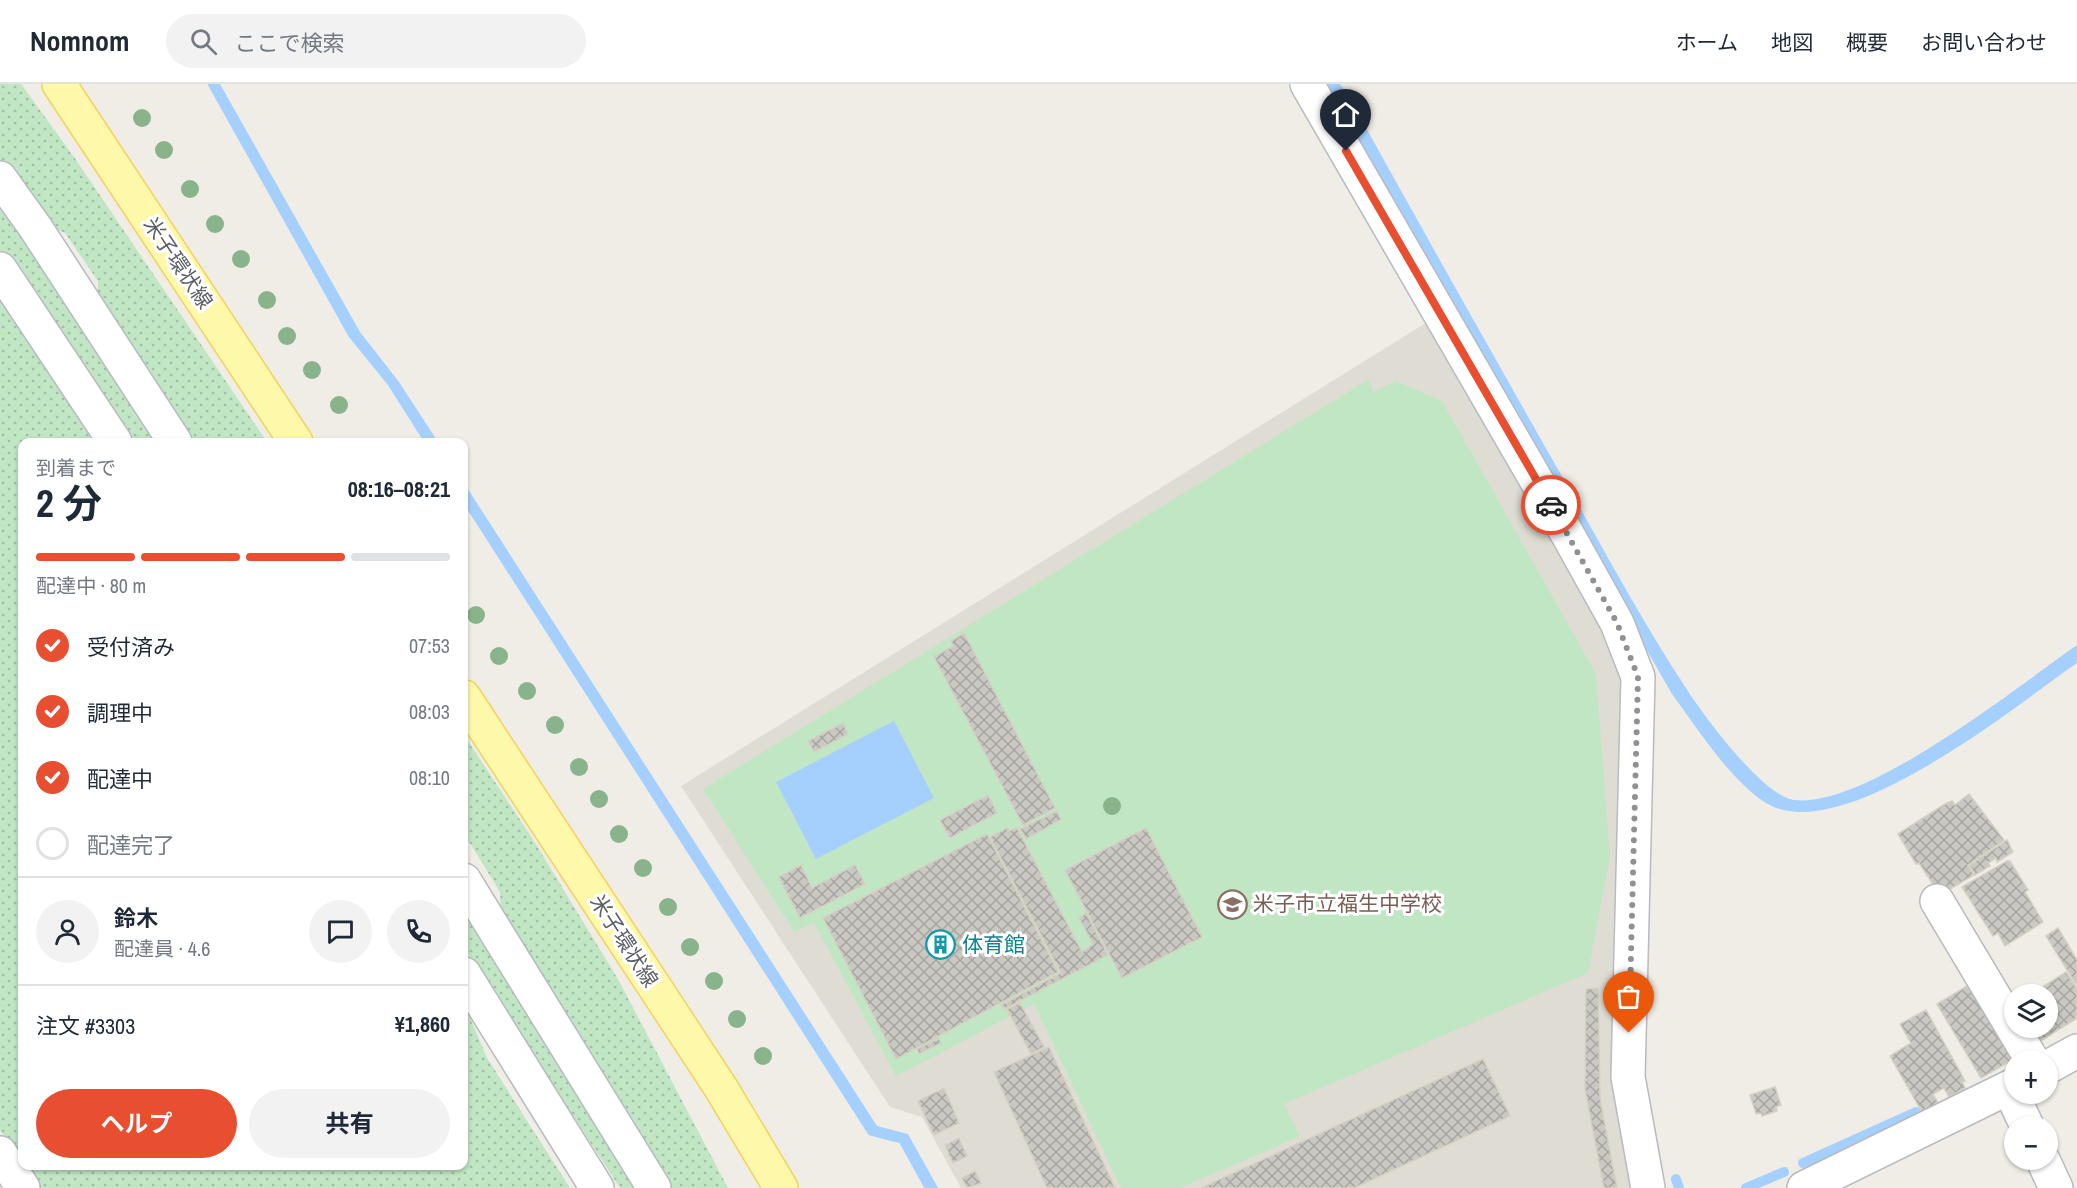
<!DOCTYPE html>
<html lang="ja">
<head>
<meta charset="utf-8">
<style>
  body { margin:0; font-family:"Archivo Narrow","Noto Sans JP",sans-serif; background:#f2f2f3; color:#1f2937; height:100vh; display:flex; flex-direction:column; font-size:22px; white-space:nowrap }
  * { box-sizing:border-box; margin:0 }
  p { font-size:20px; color:#747a83 }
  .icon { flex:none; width:33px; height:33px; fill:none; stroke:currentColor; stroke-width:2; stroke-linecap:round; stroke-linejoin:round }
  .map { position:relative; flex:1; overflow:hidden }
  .panel { position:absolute; left:18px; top:354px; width:450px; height:732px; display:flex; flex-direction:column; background:#fff; border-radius:12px; box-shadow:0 2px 4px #0004 }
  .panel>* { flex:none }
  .tools { position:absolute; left:2004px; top:900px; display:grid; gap:12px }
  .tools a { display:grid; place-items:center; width:54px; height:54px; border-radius:50%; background:#fff; box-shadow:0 2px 4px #0004; font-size:30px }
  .pin { position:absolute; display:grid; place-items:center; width:51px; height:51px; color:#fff; margin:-62px -26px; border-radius:50% 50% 50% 0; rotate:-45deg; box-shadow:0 0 6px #0007 }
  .pin .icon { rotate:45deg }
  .courier { position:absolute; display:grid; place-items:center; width:60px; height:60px; margin:-30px; border:4px solid #e84f31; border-radius:50%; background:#fff; color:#222; box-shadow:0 2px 8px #0007 }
  .summary em { font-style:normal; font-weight:700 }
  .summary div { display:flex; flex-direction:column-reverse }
  .summary { display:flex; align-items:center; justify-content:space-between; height:102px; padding:0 18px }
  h1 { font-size:39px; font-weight:700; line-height:45px }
  .bar { display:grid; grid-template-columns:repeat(4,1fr); gap:9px 6px; align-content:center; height:72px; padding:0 18px }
  .bar i { height:8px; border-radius:4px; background:#e0e1e3 }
  .bar .on { background:#e84f31 }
  .bar p { grid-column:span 4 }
  .line { display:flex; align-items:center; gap:15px; padding:0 18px; border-top:2px solid #e0e1e3 }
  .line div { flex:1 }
  .round { display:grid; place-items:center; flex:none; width:63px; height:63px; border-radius:32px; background:#f2f2f3 }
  ol { padding:0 18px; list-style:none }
  li { display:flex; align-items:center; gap:18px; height:66px }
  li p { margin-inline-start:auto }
  li .icon { padding:6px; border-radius:50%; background:#e84f31; color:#fff; stroke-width:4 }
  li:last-child { color:#747a83 }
  li i { width:33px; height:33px; border:3px solid #e0e1e3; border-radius:50% }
  .action { display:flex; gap:12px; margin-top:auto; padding:12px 18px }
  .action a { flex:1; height:69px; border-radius:36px; background:#e84f31; color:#fff; font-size:24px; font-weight:700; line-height:69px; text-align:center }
  .action a+a { background:#f2f2f3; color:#1f2937 }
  header { display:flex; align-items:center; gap:36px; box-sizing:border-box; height:84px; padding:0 30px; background:#fff; border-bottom:2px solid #e0e1e3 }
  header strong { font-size:28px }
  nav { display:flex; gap:33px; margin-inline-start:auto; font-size:21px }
  .search { width:420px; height:54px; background:#f2f2f3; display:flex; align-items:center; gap:15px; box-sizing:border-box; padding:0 21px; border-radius:33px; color:#747a83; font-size:22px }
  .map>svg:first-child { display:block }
  .education { fill:#dfddd3 }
  .grass { fill:url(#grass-dots) }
  .pitch { fill:#c1e6c4 }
  .water { fill:#a5d0fe }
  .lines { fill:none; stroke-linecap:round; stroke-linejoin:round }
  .stream { stroke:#a5d0fe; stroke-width:10 }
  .building { fill:url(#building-cross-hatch); stroke:#d4d0c3; stroke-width:1.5 }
  .minor-casing { stroke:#b7babe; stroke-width:36 }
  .major-casing { stroke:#f1d35c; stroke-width:36 }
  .minor { stroke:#fff; stroke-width:33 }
  .major { stroke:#fef8aa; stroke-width:33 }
  .tree { fill:#89b38a }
  .done { stroke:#8f9192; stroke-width:6; stroke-dasharray:0 10.8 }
  .route { stroke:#e84f31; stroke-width:8 }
  .labels { text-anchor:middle; stroke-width:6; stroke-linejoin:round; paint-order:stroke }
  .street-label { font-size:21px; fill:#5c6065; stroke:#fff }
  .education-label { font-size:21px; fill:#785e54; stroke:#fff; text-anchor:start }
  .culture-label { font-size:21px; fill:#0d838f; stroke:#fff; text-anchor:start }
</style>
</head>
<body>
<header>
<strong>Nomnom</strong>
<div class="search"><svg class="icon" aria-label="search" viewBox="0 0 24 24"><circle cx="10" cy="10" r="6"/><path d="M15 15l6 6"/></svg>ここで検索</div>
<nav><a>ホーム</a><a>地図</a><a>概要</a><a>お問い合わせ</a></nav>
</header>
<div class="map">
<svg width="2077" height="1104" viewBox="0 0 2077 1104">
  <defs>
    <pattern id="grass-dots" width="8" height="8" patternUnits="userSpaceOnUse" patternTransform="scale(1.5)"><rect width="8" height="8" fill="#c1e6c4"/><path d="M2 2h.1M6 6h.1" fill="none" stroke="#a0bea3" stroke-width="1.8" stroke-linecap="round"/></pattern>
    <pattern id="building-cross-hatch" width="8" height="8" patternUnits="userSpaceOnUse" patternTransform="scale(1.5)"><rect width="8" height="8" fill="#cac8c2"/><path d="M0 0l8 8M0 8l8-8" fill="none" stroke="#a7a6a1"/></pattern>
  </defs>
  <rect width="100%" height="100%" fill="#efede5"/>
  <polygon class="education" points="1429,237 1597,530 1625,592 1630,770 1613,917 1615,1016 1637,1104 961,1104 922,1033 890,1023 681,702"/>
  <g class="grass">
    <polygon points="0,0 21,0 74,73 267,358 189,358 98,222 98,197 65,149 40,137 0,80"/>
    <polygon points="0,111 168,358 128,358 0,166"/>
    <polygon points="0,208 101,358 22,358 22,1079 0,1046"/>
    <polygon points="464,651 534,757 619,897 728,1104 662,1104 501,838 500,808 470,759 464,756"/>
    <polygon points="464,815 642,1104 620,1104 464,864"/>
    <polygon points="464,919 487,974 570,1104 39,1104 24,1082 464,1082"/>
  </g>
  <polygon class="pitch" points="1369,295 1373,308 1396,297 1442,317 1596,590 1610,773 1588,889 1284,1020 1300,1052 1180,1104 1121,1104 1034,920 896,992 814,839 794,848 703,705"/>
  <g class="water">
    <polygon points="217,0 220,0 360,248 399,298 438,358 434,358 395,299 356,248"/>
    <path d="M1322,0H1340L1350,15C1418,138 1487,260 1556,382C1599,456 1639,533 1686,604C1703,631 1763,712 1794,716C1865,725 2017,603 2077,561V579C2015,622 1836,769 1763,717C1728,693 1697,644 1672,610Z"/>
    <polygon points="464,399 877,1042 908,1050 938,1104 934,1104 905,1053 874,1046 464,405"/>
    <polygon points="894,637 934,714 816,775 776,698"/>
  </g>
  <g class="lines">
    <g class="stream">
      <polyline points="213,0 353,250 392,298 430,358"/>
      <polyline points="464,411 872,1047 903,1055 930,1104"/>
      <polyline points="1803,1079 1916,1028"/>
      <polyline points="1676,1095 1679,1104"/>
      <polyline points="1746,1104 1784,1088"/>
    </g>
  </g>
  <g class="building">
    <polygon points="964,549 1055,724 1023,741 934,573 953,562 951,557"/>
    <polygon points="843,639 848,650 814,668 808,657"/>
    <polygon points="1969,710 2004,756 1968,781 1974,791 1940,811 1919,779 1916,780 1898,750 1945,720 1952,717 1955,721"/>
    <polygon points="988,711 997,729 950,754 940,736"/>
    <polygon points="1057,727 1061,736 1026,755 1020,745"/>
    <polygon points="1007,744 1009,747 1017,744 1082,868 1093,860 1079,834 1086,829 1108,871 1004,925 1001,921 1061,889 990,753"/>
    <polygon points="1146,744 1202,853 1122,894 1065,786"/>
    <polygon points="987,750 1058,888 896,975 823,834"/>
    <polygon points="2007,756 2013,768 1997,778 1996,774 1988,779 1990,782 1975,791 1970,781"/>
    <polygon points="2007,777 2010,777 2028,806 2025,808 2043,838 2005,862 1998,849 1993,852 1962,803"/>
    <polygon points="801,781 812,804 855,781 865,800 800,834 779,793"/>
    <polygon points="2058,844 2077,876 2077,902 2046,852"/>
    <polygon points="2066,888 2077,905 2077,934 2039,958 2030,944 2048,944 2048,910 2023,910 2031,906 2033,909"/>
    <polygon points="1972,899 2016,974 1981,994 1937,920"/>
    <polygon points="1598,904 1600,1015 1617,1104 1604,1104 1585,1005 1586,905"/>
    <polygon points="1020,919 1044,963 1031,970 1007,925"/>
    <polygon points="1926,926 1965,997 1962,998 1965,1004 1949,1013 1944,1004 1933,1010 1938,1019 1922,1028 1890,972 1911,959 1900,940"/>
    <polygon points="939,954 941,959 919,970 917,965"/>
    <polygon points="1049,963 1115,1104 1047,1104 994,988"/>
    <polygon points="1483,975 1510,1032 1354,1104 1201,1104"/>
    <polygon points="1775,1003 1781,1021 1776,1023 1777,1027 1762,1032 1761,1029 1756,1030 1750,1011"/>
    <polygon points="944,1004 959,1039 934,1051 918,1017"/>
    <polygon points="959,1054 967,1072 953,1079 945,1061"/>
    <polygon points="975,1087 981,1099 967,1104 962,1094"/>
  </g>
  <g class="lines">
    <defs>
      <g id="minor">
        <polyline points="1307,0 1568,451 1617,539 1638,593 1628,993 1648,1104"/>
        <polyline points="0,94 35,143 175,358"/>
        <polyline points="0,185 115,358"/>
        <polyline points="464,796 654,1104"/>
        <polyline points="1937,817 2032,976"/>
        <polyline points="464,890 597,1104"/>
        <polyline points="2048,983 2077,967"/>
        <polyline points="2009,1004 2027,1042"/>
        <polyline points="0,1069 23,1104"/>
        <polyline points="2043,1076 2056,1104"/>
        <polyline points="1804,1104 2014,1001"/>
      </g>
      <g id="major">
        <polyline points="59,0 296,358"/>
        <polyline points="464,613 721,1004 781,1104"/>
      </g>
    </defs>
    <use href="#minor" class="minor-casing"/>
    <use href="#major" class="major-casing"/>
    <use href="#minor" class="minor"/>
    <use href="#major" class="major"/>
  </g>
  <g class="tree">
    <circle cx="142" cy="34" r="9"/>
    <circle cx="164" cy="66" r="9"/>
    <circle cx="190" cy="105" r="9"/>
    <circle cx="215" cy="140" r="9"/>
    <circle cx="241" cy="175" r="9"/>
    <circle cx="267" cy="216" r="9"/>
    <circle cx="287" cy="252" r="9"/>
    <circle cx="312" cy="286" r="9"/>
    <circle cx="339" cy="321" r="9"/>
    <circle cx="476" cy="531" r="9"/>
    <circle cx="499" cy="572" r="9"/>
    <circle cx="527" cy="607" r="9"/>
    <circle cx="555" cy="641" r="9"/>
    <circle cx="579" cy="683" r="9"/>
    <circle cx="599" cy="715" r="9"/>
    <circle cx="1112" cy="722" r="9"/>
    <circle cx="619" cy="750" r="9"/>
    <circle cx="643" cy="784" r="9"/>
    <circle cx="668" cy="823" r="9"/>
    <circle cx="690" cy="863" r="9"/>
    <circle cx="714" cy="897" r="9"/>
    <circle cx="737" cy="935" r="9"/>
    <circle cx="763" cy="972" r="9"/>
  </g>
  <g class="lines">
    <polyline class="done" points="1551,421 1617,539 1638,593 1629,949"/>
    <polyline class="route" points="1346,67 1551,421"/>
  </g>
  <defs>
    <symbol id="school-ring" viewBox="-11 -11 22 22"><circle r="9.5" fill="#fff" stroke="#8d6e63" stroke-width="1.5"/><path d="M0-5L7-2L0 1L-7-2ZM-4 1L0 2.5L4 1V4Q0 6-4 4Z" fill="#8d6e63"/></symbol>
    <symbol id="building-ring" viewBox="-11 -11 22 22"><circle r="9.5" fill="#fff" stroke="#0f9aa8" stroke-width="1.5"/><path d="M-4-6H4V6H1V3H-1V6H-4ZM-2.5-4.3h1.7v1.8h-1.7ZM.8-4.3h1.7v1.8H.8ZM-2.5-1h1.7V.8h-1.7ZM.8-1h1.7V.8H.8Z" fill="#0f9aa8"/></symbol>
  </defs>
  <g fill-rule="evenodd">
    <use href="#school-ring" x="1216" y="804" width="33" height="33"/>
    <use href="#building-ring" x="924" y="844" width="33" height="33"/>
  </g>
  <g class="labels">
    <g class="street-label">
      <text transform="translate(178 179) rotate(56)" y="7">米子環状線</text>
      <text transform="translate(624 857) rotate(57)" y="7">米子環状線</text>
    </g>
    <g class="education-label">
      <text x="1253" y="827">米子市立福生中学校</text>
    </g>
    <g class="culture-label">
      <text x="962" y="868">体育館</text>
    </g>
  </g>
</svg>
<div class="tools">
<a><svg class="icon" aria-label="layers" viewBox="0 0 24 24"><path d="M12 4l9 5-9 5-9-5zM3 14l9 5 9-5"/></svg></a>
<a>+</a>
<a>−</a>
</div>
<div class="pin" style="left:1629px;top:949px;background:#ea580c"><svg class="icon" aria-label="bag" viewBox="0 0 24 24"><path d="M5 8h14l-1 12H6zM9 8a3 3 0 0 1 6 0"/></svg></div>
<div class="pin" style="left:1346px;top:67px;background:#1f2937"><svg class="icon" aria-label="home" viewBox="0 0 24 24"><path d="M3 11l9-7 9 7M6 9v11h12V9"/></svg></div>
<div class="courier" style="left:1551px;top:421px"><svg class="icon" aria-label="car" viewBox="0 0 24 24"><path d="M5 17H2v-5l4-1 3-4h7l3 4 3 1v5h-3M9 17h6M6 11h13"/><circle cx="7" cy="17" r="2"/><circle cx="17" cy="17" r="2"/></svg></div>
<section class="panel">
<div class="summary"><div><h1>2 分</h1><p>到着まで</p></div><em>08:16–08:21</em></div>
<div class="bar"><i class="on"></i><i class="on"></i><i class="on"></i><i></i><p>配達中 · 80 m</p></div>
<ol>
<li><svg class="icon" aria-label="check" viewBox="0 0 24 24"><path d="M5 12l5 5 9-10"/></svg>受付済み<p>07:53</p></li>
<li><svg class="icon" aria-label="check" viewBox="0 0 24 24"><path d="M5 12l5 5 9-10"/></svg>調理中<p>08:03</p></li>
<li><svg class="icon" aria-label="check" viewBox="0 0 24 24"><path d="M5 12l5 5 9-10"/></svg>配達中<p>08:10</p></li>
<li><i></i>配達完了</li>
</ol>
<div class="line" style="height:108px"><a class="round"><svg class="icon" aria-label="person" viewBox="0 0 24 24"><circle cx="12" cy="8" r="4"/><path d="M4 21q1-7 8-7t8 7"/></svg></a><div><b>鈴木</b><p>配達員 · 4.6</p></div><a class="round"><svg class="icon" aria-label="chat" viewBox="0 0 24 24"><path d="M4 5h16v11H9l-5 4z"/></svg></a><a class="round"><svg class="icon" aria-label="phone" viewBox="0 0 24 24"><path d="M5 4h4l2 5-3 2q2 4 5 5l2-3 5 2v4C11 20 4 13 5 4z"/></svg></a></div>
<div class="line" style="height:78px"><div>注文 #3303</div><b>¥1,860</b></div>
<div class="action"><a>ヘルプ</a><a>共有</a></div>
</section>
</div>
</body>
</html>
